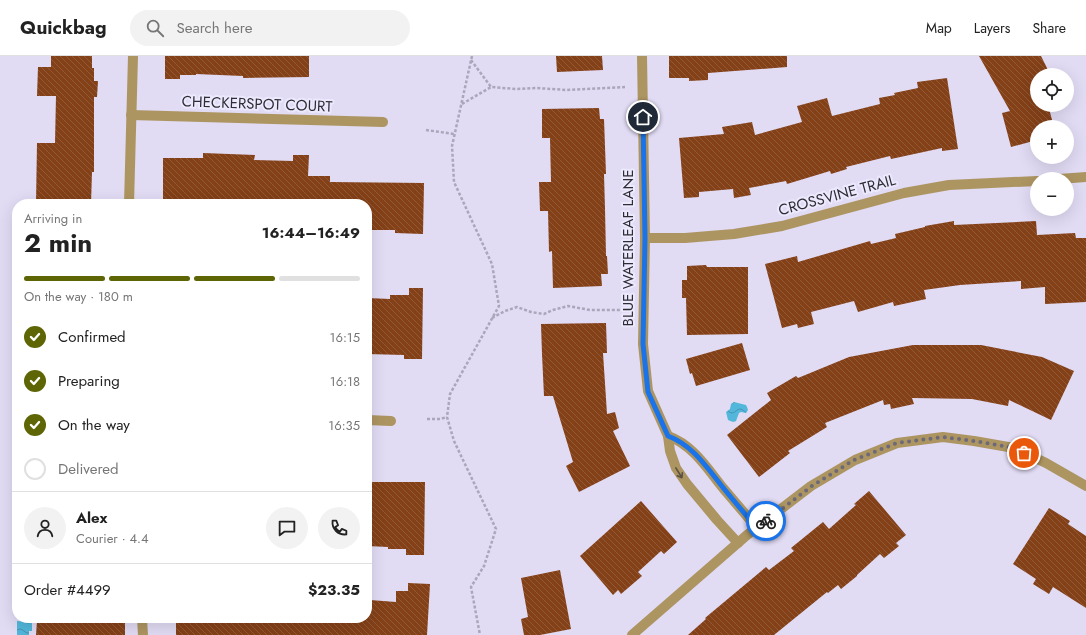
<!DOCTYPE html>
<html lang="en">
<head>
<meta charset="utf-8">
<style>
  body { margin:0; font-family:Jost,sans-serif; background:#f2f2f2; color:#222; height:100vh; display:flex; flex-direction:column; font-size:15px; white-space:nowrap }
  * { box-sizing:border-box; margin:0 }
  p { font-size:13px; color:#767676 }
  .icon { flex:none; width:22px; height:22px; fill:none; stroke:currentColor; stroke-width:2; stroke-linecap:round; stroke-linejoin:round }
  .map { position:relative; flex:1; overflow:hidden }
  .panel { position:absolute; left:12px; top:143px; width:360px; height:424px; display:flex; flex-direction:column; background:#fff; border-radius:16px; box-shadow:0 4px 16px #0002 }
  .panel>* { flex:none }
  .fabs { position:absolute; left:1030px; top:12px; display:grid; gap:8px }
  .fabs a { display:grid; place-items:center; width:44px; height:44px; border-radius:50%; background:#fff; box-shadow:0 4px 16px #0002; font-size:20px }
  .pin { position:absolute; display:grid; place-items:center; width:34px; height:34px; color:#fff; margin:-17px; border:2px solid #fff; border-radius:50%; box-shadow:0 1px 4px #0007 }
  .courier { position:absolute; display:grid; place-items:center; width:40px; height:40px; margin:-20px; border:3px solid #1a73e8; border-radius:50%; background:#fff; color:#222; box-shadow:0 1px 5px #0007 }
  .summary em { font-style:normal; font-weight:700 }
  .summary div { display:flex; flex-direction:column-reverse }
  .summary { display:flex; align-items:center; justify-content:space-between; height:68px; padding:0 12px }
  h1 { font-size:26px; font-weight:700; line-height:30px }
  .bar { display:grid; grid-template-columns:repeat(4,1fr); gap:6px 4px; align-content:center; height:48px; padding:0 12px }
  .bar i { height:5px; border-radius:3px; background:#e0e0e0 }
  .bar .current { background:#5e6504 }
  .bar p { grid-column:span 4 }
  .line { display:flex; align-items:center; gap:10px; padding:0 12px; border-top:1px solid #e0e0e0 }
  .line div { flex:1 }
  .round { display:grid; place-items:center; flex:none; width:42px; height:42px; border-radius:21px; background:#f2f2f2 }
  ol { padding:0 12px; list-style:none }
  li { display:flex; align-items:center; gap:12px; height:44px }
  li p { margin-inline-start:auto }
  li .icon { padding:4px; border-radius:50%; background:#5e6504; color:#fff; stroke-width:4 }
  li:last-child { color:#767676 }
  li i { width:22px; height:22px; border:2px solid #e0e0e0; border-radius:50% }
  header { display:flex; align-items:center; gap:24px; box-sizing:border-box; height:56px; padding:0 20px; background:#fff; border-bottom:1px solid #e0e0e0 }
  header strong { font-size:19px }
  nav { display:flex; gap:22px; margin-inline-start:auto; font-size:14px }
  .search { width:280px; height:36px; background:#f2f2f2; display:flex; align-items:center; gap:10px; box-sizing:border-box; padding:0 14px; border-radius:22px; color:#767676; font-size:15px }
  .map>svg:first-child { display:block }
  .water { fill:url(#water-waves) }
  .building { fill:url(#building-back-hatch) }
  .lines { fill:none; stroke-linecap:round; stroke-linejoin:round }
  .path { stroke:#aba6ba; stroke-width:2.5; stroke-dasharray:3 2; stroke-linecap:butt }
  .street { stroke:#ad9561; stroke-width:10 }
  .oneway { stroke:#5a5144 }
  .done { stroke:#6d6978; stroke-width:4; stroke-dasharray:0 7.2 }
  .route { stroke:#1a73e8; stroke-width:5 }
  .labels { text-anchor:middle; stroke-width:4; stroke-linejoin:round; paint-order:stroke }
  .street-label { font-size:15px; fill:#2e2c35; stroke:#ede9fd }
</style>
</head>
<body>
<header>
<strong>Quickbag</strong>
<div class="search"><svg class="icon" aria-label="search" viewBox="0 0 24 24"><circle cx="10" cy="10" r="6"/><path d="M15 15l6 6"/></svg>Search here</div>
<nav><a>Map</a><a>Layers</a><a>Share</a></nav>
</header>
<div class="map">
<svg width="1086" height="579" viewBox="0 0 1086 579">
  <defs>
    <pattern id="water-waves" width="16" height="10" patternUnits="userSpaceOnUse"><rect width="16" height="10" fill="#52b7db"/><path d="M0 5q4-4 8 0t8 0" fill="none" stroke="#4495b2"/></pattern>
    <pattern id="building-back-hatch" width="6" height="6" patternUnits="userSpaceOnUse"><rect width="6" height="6" fill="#844017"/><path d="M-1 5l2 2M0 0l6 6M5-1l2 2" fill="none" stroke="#905a39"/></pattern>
  </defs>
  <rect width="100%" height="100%" fill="#e1dbf4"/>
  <g class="water">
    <polygon points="734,346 746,349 747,351 748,354 746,357 741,356 739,357 736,365 733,366 728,364 726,356 730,353 731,348"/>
    <polygon points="17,565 32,566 32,575 29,575 29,579 17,579"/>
  </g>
  <g class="building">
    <polygon points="51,0 92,0 92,12 94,12 94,25 98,25 97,41 94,41 94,116 92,116 91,148 36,148 37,87 55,87 56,40 37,40 38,11 51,11"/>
    <polygon points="165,0 309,0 309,21 243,22 243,20 196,18 196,19 180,19 180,23 165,23"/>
    <polygon points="556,0 602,0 603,14 557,16"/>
    <polygon points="669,0 787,0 787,11 708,17 708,24 689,25 689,22 669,22"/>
    <polygon points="979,0 1041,0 1049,16 1044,19 1037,19 1037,49 1048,49 1054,71 1037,71 1037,84 1011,91 1002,57 1010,55"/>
    <polygon points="947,22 958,93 942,95 942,92 891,103 890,100 846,111 847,113 831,118 830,115 787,128 786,125 749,132 751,139 734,142 733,133 699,136 699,141 684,142 679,82 724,78 722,71 752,66 755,79 802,66 797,50 827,42 832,60 880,48 879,42 895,39 894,37 918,32 917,26"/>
    <polygon points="599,52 600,63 604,63 606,118 604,118 605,153 606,200 607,200 608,218 601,218 602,230 553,232 552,195 549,196 548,155 540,155 539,126 551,126 550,82 542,82 542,53"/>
    <polygon points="203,97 255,99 254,104 293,105 293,99 309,99 308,120 330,120 330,126 424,127 423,178 395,177 395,174 367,174 367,148 163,148 163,102 203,102"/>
    <polygon points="954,165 954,169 1036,165 1037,179 1075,177 1076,182 1086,182 1086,246 1045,248 1045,231 1021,233 1021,225 960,229 924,234 926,243 894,250 893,246 858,256 854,245 811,256 814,268 798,272 797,268 782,272 765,208 797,200 798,206 870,185 871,188 896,182 895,178 925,171 925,170"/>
    <polygon points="706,209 707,211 748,211 748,278 687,279 686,242 682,242 682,224 687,224 687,210"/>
    <polygon points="409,232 423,232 422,303 404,303 404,299 367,298 367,242 390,243 390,239 409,239"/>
    <polygon points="606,267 607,297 603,297 607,358 615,356 619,372 613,375 630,410 579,436 566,410 573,406 553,340 544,340 542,298 541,268"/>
    <polygon points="742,287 750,314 696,330 692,317 690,318 686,303"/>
    <polygon points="913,289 981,289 1042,301 1074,315 1051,364 1009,344 1008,350 972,343 912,342 914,348 891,353 890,348 884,349 883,344 825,367 827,371 788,395 790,397 759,421 727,379 771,344 767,337 796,320 798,322 849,301"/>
    <polygon points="367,426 425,426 424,499 406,499 406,493 388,493 388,491 367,490"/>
    <polygon points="869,435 906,479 896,487 899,490 884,502 880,498 857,519 857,520 841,533 838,529 828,537 827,536 774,579 688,579 706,563 705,562 766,511 769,514 794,495 791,492 823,466 829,473 856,449 854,448"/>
    <polygon points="641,445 677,486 664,498 661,495 638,516 642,520 621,538 618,534 613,539 580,500"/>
    <polygon points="1049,452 1070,465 1068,468 1086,480 1086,552 1053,531 1049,538 1033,528 1036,523 1013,508"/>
    <polygon points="560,514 571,573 540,579 524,579 521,563 528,561 521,522"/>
    <polygon points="408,527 430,528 427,579 176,579 176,562 367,562 367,555 370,555 370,544 396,546 396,535 408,535"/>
    <polygon points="37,565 125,566 125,579 36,579"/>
  </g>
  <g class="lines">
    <g class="path">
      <polyline points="472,0 452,90 454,126 492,208 499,250 450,338 447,361 454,385 496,473 484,510 471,531 480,579"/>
      <polyline points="471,4 491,31"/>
      <polyline points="462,48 491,31 516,33 536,32 567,34 625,31"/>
      <polyline points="426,74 454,78"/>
      <polyline points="492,262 505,255 517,251 531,256 544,258 553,254 568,250 590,254 629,254"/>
      <polyline points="427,363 440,363 447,361"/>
    </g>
    <g class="street">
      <polyline points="642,0 645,182 643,288 648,335 668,380 670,395 676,412 687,428 717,464 738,487"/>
      <polyline points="131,59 383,66"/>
      <polyline points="1059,123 1086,121"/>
      <polyline points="129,148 133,0"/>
      <polyline points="645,182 685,182 734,178 782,170 904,137 949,129 1037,125"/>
      <polyline points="367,364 391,365"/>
      <path d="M668,380C693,389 707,412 723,432C734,445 745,458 757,472"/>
      <polyline points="142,562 143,579"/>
      <polyline points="632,579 747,479 811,430 855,404 897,387 943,381 974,385 1014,392 1046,407 1086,430"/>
    </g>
  </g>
  <defs><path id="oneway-shaft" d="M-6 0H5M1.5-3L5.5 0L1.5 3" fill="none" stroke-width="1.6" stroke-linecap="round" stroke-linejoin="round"/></defs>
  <use class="oneway" href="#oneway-shaft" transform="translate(679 417) rotate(58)"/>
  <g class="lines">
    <polyline class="done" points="766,465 812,430 854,404 897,387 943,381 974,385 1014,392 1024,397"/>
    <path class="route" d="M643,61L645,182L643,288L648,336L668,380C692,389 706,410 721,429C733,444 745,458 757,472L766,465"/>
  </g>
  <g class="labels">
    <g class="street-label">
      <text transform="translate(257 48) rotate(2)" y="5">CHECKERSPOT COURT</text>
      <text transform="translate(837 139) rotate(-15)" y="5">CROSSVINE TRAIL</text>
      <text transform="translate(628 192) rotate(-90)" y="5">BLUE WATERLEAF LANE</text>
    </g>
  </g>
</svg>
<div class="fabs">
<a><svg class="icon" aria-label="locate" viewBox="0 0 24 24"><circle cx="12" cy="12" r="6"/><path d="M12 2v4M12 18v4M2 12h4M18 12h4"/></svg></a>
<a>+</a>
<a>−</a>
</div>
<div class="pin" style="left:1024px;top:397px;background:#ea580c"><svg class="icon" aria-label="bag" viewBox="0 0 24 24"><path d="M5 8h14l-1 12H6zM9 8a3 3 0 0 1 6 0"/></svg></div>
<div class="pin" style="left:643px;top:61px;background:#1f2937"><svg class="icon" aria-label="home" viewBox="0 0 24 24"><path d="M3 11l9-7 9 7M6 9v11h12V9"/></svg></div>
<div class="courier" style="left:766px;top:465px"><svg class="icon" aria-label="bike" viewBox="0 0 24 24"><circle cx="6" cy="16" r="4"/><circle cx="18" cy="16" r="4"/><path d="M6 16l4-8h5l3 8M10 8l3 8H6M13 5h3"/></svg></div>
<section class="panel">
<div class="summary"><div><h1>2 min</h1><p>Arriving in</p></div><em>16:44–16:49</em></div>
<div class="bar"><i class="current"></i><i class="current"></i><i class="current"></i><i></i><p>On the way · 180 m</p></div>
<ol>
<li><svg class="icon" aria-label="check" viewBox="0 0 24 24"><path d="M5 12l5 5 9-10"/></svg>Confirmed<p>16:15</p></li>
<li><svg class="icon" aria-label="check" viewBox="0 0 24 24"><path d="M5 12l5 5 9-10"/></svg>Preparing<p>16:18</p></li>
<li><svg class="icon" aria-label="check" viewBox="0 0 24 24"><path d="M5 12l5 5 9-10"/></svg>On the way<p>16:35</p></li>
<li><i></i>Delivered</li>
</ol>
<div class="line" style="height:72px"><a class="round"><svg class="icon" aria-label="person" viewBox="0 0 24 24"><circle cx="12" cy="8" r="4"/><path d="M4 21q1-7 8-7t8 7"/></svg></a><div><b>Alex</b><p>Courier · 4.4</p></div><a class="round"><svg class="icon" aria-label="chat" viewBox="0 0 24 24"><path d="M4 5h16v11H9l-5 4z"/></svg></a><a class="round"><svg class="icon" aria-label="phone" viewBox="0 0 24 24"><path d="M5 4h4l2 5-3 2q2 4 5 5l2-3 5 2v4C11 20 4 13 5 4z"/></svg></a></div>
<div class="line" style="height:52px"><div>Order #4499</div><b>$23.35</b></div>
</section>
</div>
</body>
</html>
